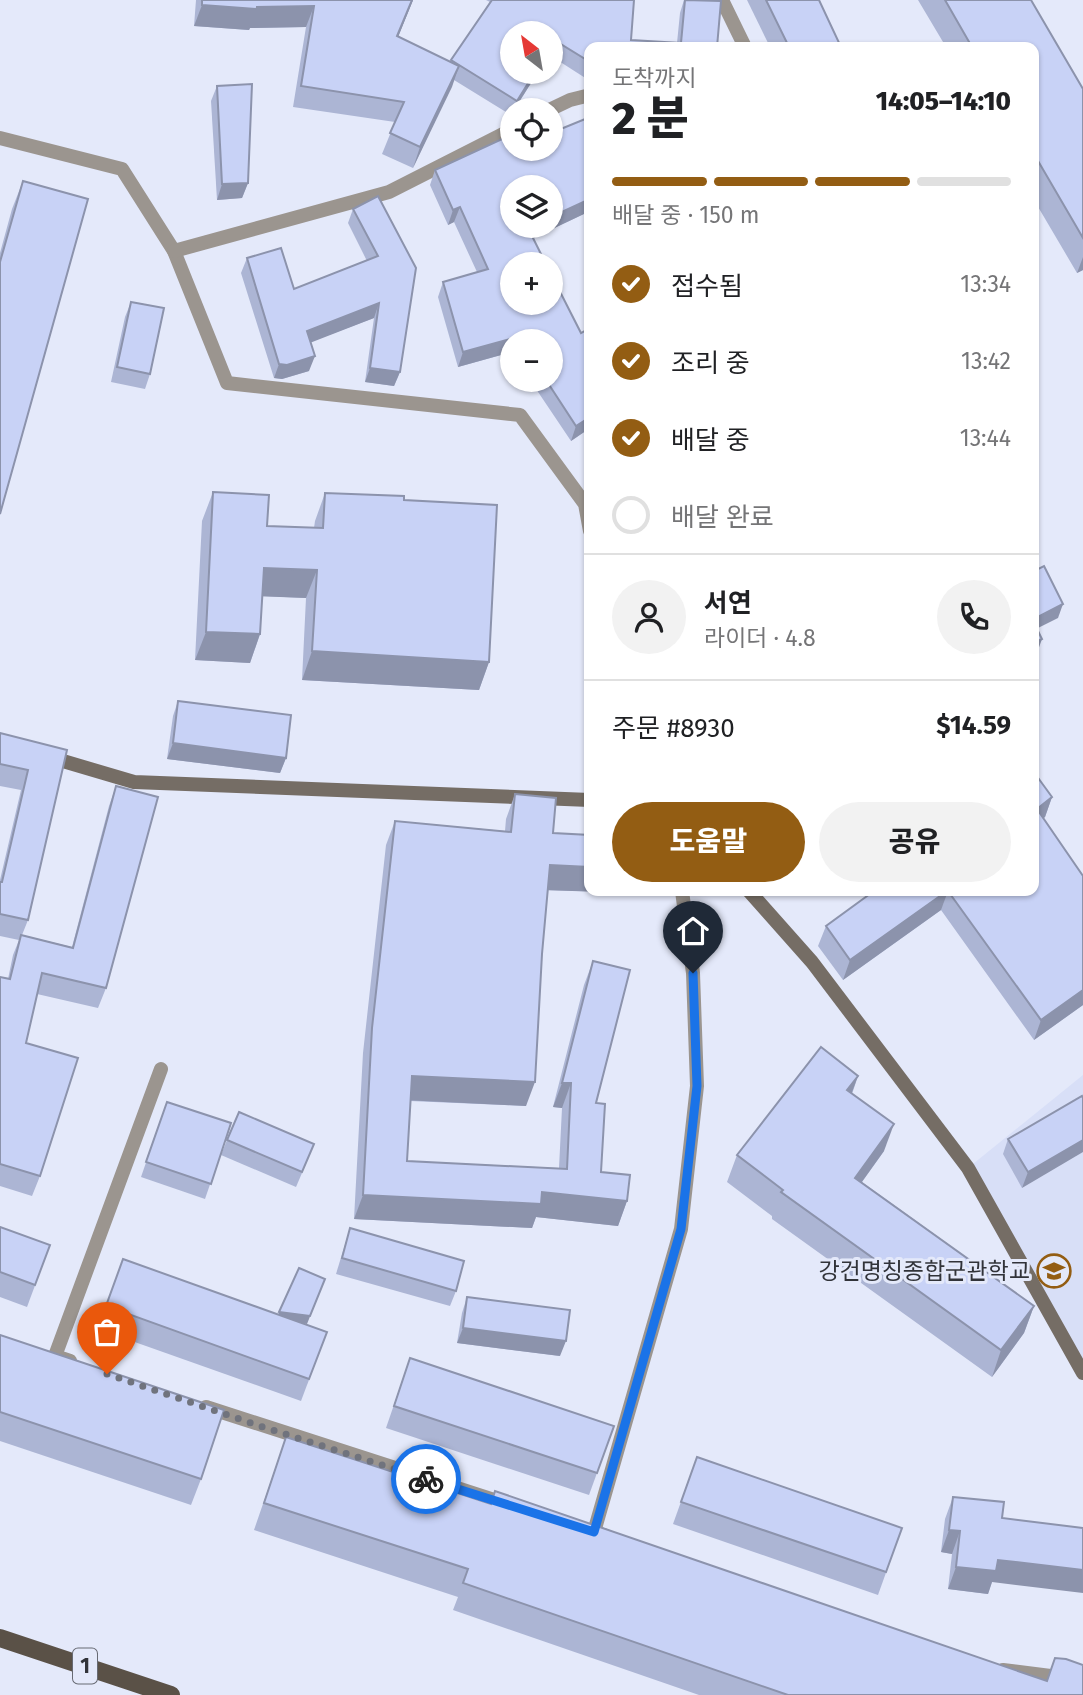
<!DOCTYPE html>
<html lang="ko">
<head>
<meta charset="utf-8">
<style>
  body { margin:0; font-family:"Fira Sans","Noto Sans KR",sans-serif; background:#f2f2f2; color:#202124; height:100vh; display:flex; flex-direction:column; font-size:26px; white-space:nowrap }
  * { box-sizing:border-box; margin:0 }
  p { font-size:23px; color:#757577 }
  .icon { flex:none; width:38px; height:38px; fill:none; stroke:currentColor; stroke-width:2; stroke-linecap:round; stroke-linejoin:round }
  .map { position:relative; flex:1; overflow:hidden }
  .details { position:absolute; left:584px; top:42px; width:455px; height:854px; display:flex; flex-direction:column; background:#fff; border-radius:14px; box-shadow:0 2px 5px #0004 }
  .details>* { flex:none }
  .needle { width:46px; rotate:329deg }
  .tools { position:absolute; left:500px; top:21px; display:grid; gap:14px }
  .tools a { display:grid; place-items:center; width:63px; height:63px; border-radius:50%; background:#fff; box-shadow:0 2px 5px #0004; font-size:35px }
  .pin { position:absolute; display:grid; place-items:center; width:60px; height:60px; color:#fff; margin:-72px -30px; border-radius:50% 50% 50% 0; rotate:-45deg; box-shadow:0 0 7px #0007 }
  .pin .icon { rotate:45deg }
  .courier { position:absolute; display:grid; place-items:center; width:70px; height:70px; margin:-35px; border:5px solid #1a73e8; border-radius:50%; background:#fff; color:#222; box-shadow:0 2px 9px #0007 }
  .overview em { font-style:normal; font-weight:800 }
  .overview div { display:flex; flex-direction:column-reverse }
  .overview { display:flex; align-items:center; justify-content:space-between; height:119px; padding:0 28px }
  h1 { font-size:46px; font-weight:800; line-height:52px }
  .bar { display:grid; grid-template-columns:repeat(4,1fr); gap:10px 7px; align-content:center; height:84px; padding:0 28px }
  .bar i { height:9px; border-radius:5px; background:#e0e0e0 }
  .bar .selected { background:#935d13 }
  .bar p { grid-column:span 4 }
  .line { display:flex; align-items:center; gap:18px; padding:0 28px; border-top:2px solid #e0e0e0 }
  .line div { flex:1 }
  .round { display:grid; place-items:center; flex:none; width:74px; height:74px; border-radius:37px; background:#f2f2f2 }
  ol { padding:0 28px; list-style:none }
  li { display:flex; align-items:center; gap:21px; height:77px }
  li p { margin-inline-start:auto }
  li .icon { padding:7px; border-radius:50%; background:#935d13; color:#fff; stroke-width:4 }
  li:last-child { color:#757577 }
  li i { width:38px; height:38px; border:4px solid #e0e0e0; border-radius:50% }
  .action { display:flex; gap:14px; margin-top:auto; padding:14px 28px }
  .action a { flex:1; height:80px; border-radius:42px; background:#935d13; color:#fff; font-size:28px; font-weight:800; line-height:80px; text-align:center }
  .action a+a { background:#f2f2f2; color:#202124 }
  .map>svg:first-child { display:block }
  .built { fill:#d8dff7 }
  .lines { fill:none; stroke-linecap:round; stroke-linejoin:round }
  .street { stroke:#9b958f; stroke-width:14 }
  .secondary { stroke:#756d65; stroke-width:14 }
  .primary { stroke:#5a5147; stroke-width:18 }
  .wall { fill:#acb5d4 }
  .shaded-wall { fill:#8c93ac }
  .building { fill:#c8d2f6; stroke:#8c93ac; stroke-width:2 }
  .done { stroke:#70737d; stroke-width:7; stroke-dasharray:0 12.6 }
  .route { stroke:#1a73e8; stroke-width:9 }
  .labels { text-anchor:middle; stroke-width:6; stroke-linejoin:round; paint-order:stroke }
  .shield { fill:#e4e9fa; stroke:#676a73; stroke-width:2 }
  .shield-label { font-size:21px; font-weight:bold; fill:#313339 }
  .poi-label { font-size:23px; fill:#313339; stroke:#e4e9fa; text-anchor:end }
</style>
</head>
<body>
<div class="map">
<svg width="1083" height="1695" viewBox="0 0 1083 1695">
  <rect width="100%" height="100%" fill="#e4e9fa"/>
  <polygon class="built" points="1083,1075 1083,1373 968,1168"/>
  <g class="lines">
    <g class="street">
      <polyline points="722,0 745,47"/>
      <polyline points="549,110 570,100 590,95"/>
      <polyline points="0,138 122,169 174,251 227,383 520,415 585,504 590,531"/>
      <polyline points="174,251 389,192 513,129"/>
      <polyline points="70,1361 55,1356 161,1069"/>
      <polyline points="206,1407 510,1505"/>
      <polyline points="606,1536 594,1532 681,1229 697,1086 693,973 682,891"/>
      <polyline points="1003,1670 1083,1680"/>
    </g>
    <g class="secondary">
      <polyline points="46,756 134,782 590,800"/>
      <polyline points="749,891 812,962 968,1168 1083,1373"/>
    </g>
    <polyline class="primary" points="0,1638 171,1695"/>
  </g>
  <g class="wall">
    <polygon points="196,0 413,0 398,37 450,62 490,2 486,0 634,0 631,40 677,43 680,13 684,0 713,0 717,47 590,47 590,81 551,56 551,33 513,72 538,72 514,110 513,110 511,115 454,80 413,168 382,154 395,122 293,107 306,27 250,28 249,30 194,26"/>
    <polygon points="747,0 819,0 841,47 770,47"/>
    <polygon points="918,0 1031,0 1083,89 1083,270 1077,273 1034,200 1034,47 946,47"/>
    <polygon points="217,86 248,183 242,198 217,200 211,101"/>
    <polygon points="590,117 590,222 586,213 533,238 581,333 590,328 590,428 571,441 530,380 551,380 551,341 513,341 513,353 512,352 458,367 438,297 443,282 477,272 454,222 448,225 430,185 435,170 513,149"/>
    <polygon points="23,181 0,514 0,253 12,209"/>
    <polygon points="378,196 400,372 394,386 365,382 374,318 310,342 309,371 282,379 274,378 241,273 247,258 294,289 367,261 348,223 353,209"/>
    <polygon points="131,302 150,374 145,389 111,382 125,317"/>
    <polygon points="213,492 267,526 314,528 315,521 325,493 404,500 489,662 479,690 302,680 306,598 262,596 260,634 250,663 195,660 202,521"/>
    <polygon points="178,701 286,758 280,773 167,759 173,716"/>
    <polygon points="0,733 67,750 28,920 22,935 72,947 109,806 116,786 106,988 98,1008 37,994 26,1043 40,1176 32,1196 0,1186 0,977 8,979 13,955 19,940 0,936 0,880 21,790 0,786"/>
    <polygon points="1034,776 1052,797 1045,817 1043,819 1083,876 1083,1005 1034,1040 941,910 843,980 818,946 826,926 874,891 1034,891"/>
    <polygon points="515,794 553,833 590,891 636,891 635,893 548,890 526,1106 410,1101 407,1161 559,1168 562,1108 553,1107 584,985 593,961 596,1103 601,1172 627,1201 618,1226 536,1217 532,1228 354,1219 363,1053 386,845 395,821 505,831 506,819"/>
    <polygon points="858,1076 852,1094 884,1151 862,1182 1034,1306 1024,1333 992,1377 772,1219 772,1216 727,1182 737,1155"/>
    <polygon points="1082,1096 1022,1188 1003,1154 1008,1139"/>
    <polygon points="167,1102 231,1123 205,1199 141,1177"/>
    <polygon points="227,1140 308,1159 296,1187 221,1155"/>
    <polygon points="0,1227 50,1245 27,1307 0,1297"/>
    <polygon points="350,1228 456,1291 450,1306 336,1274"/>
    <polygon points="123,1259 327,1332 301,1401 98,1329"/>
    <polygon points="467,1297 560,1356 457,1343 462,1313"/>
    <polygon points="0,1335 201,1479 191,1505 0,1441"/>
    <polygon points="410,1358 614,1426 589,1495 386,1428"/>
    <polygon points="286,1437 1083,1695 699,1695 453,1610 458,1597 254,1530"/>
    <polygon points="697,1457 902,1528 878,1595 673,1524"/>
    <polygon points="953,1497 992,1582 988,1594 948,1589 952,1554 941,1552 945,1519"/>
  </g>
  <g class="shaded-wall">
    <polygon points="412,0 413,0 390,57 397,36"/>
    <polygon points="202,5 257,7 314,6 306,27 250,28 249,30 194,26"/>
    <polygon points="459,66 452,87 413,168 420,147"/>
    <polygon points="535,72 538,72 514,110 513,110 517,101"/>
    <polygon points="248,183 242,198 217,200 222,184"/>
    <polygon points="590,199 590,203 586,213 523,243 528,228 534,226 551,226 551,217"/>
    <polygon points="460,207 454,222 448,225 453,210"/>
    <polygon points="1083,257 1083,270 1077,273"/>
    <polygon points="379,303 374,318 302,346 307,331"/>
    <polygon points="517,337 515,341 513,341 512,352 458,367 463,352"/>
    <polygon points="315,356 309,371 282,379 274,378 279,364"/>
    <polygon points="370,368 400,372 394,386 365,382"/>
    <polygon points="590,417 590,428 571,441 576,426"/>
    <polygon points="264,568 317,570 306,598 253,596"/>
    <polygon points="1063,604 1058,618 1034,630 1034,619"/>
    <polygon points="206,632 260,634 250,663 195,660"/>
    <polygon points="1042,639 1037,653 1034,655 1034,643"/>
    <polygon points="312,651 489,662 479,690 302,680"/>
    <polygon points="173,743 286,758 280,773 167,759"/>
    <polygon points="1052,797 1045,817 1034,825 1037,809"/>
    <polygon points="550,865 590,867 590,891 636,891 635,893 541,890"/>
    <polygon points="948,891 941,910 843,980 850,960"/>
    <polygon points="1083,990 1083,1005 1034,1040 1041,1020"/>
    <polygon points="412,1076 535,1082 526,1106 403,1100"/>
    <polygon points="858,1076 848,1103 847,1090"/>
    <polygon points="562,1083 571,1083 562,1108 553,1107"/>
    <polygon points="894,1124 884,1151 846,1204 855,1178"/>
    <polygon points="1083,1140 1083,1152 1022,1188 1028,1172"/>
    <polygon points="542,1192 627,1201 618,1226 536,1217 532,1228 354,1219 363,1195"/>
    <polygon points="325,1279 307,1324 277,1320 279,1312"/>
    <polygon points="1034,1306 1024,1333 992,1377 1001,1350"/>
    <polygon points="463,1328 566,1341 560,1356 457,1343"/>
    <polygon points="949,1530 960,1531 952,1554 941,1552"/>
    <polygon points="998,1560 1083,1570 1083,1593 992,1582 988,1594 948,1589 956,1567"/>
  </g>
  <g class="building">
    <polygon points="202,0 412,0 397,36 459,66 420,147 390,133 404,102 301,86 314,6 257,7 257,9 202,5"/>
    <polygon points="492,0 634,0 631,40 681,43 685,0 721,1 717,47 590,47 590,62 554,40 551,45 551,33 513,33 513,72 535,72 517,101 451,60"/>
    <polygon points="766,0 819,0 841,47 789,47"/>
    <polygon points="945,0 1031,0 1083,89 1083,238 1034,154 1034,47 972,47"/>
    <polygon points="252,84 248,183 222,184 217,86"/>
    <polygon points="590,117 590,199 551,217 551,187 513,187 513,226 534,226 528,228 546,264 513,264 513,303 551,303 551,274 581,333 590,328 590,417 576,426 546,380 551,380 551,341 520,341 517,337 463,352 443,282 488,269 460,207 453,210 435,170 513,134 513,149 551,149 551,133"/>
    <polygon points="23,181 88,199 0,514 0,262"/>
    <polygon points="378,196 416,268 400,372 370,368 379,303 307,331 315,356 287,365 279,364 247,258 281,248 294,289 378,256 353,209"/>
    <polygon points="131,302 164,308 150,374 117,367"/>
    <polygon points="213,492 269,495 267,526 323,528 325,493 404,496 404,500 497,505 489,662 312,651 317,570 264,568 260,634 206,632"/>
    <polygon points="1044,566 1063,604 1034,619 1034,571"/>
    <polygon points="1034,623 1042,639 1034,643"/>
    <polygon points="178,701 291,715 286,758 173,743"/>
    <polygon points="0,733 67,750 28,920 0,914 0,882 2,882 28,770 0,764"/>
    <polygon points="1036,775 1052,797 1037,809 1083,876 1083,990 1041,1020 948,891 1034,891 1034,776"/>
    <polygon points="116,786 158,797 106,988 42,973 26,1043 78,1058 40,1176 0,1164 0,977 10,979 21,935 73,948"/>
    <polygon points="515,794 556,798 553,833 590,835 590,867 550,865 542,954 535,1082 412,1076 407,1161 567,1169 571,1083 562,1083 593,961 630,970 596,1103 605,1104 601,1172 630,1175 627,1201 542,1192 541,1204 363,1195 372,1028 395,821 511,832"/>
    <polygon points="874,891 947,891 850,960 826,926"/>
    <polygon points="821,1047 858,1076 847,1090 894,1124 855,1178 1034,1306 1001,1350 781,1192 783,1190 737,1155"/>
    <polygon points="1082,1096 1083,1098 1083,1140 1028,1172 1008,1139"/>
    <polygon points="167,1102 231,1123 211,1184 146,1162"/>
    <polygon points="239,1112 314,1144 302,1172 227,1140"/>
    <polygon points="0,1227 50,1245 35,1285 0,1272"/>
    <polygon points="350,1228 464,1261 456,1291 342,1258"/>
    <polygon points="123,1259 327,1332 309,1379 106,1306"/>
    <polygon points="299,1268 325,1279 310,1316 279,1312"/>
    <polygon points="467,1297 570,1310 566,1341 463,1328"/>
    <polygon points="0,1335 224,1410 201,1479 0,1412"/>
    <polygon points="410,1358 614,1426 597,1473 394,1406"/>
    <polygon points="286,1437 491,1504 495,1491 1047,1681 1055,1658 1066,1659 1083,1665 1083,1695 788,1695 463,1583 468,1569 264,1503"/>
    <polygon points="697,1457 902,1528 886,1572 681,1502"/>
    <polygon points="953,1497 1004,1502 1002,1518 1083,1528 1083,1570 998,1560 996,1571 956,1567 960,1531 949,1530"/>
  </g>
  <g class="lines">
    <polyline class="done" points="107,1374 263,1427 426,1479"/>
    <polyline class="route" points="426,1479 594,1532 681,1229 697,1086 693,973"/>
  </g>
  <defs>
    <symbol id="university-ring" viewBox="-11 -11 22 22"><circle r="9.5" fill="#e4e9fa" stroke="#935d13" stroke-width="1.5"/><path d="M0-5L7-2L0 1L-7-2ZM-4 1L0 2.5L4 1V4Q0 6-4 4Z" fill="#935d13"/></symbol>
  </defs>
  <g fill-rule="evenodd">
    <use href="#university-ring" x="1035" y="1252" width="38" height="38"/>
  </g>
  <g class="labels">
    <rect class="shield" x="73" y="1648.5" width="24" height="35" rx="5"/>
    <g class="shield-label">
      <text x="85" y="1673">1</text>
    </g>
    <g class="poi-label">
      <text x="1030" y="1279">강건명칭종합군관학교</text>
    </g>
  </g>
</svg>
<div class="tools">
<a><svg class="needle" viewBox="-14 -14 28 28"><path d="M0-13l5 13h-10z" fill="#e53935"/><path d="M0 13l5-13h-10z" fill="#757577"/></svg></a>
<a><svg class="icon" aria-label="locate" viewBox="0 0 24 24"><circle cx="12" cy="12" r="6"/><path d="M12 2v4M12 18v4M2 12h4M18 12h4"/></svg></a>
<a><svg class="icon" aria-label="layers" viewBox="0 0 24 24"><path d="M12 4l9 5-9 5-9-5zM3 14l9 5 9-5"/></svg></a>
<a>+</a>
<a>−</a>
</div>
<div class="pin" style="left:107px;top:1374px;background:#ea580c"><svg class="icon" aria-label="bag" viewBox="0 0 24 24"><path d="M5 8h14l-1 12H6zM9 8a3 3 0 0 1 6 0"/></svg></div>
<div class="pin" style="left:693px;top:973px;background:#1f2937"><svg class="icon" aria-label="home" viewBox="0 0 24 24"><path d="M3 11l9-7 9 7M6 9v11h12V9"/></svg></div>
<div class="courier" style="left:426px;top:1479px"><svg class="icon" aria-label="bike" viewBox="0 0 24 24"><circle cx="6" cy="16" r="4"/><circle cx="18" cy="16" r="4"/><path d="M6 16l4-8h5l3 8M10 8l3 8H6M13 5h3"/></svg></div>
<section class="details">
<div class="overview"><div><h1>2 분</h1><p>도착까지</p></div><em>14:05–14:10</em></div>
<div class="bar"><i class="selected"></i><i class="selected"></i><i class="selected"></i><i></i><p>배달 중 · 150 m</p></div>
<ol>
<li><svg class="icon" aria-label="check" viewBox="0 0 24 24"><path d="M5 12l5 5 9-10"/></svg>접수됨<p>13:34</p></li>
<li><svg class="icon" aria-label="check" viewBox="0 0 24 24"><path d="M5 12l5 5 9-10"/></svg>조리 중<p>13:42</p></li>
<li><svg class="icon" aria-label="check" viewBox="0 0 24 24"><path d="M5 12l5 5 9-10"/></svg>배달 중<p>13:44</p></li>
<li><i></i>배달 완료</li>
</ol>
<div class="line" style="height:126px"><a class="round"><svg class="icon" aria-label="person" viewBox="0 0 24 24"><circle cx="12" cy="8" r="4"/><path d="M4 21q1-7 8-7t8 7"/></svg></a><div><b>서연</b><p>라이더 · 4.8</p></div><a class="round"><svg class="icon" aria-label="phone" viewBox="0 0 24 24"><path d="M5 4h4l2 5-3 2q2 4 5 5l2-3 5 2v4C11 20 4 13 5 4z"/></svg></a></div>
<div class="line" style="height:91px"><div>주문 #8930</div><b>$14.59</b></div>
<div class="action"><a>도움말</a><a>공유</a></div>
</section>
</div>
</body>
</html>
